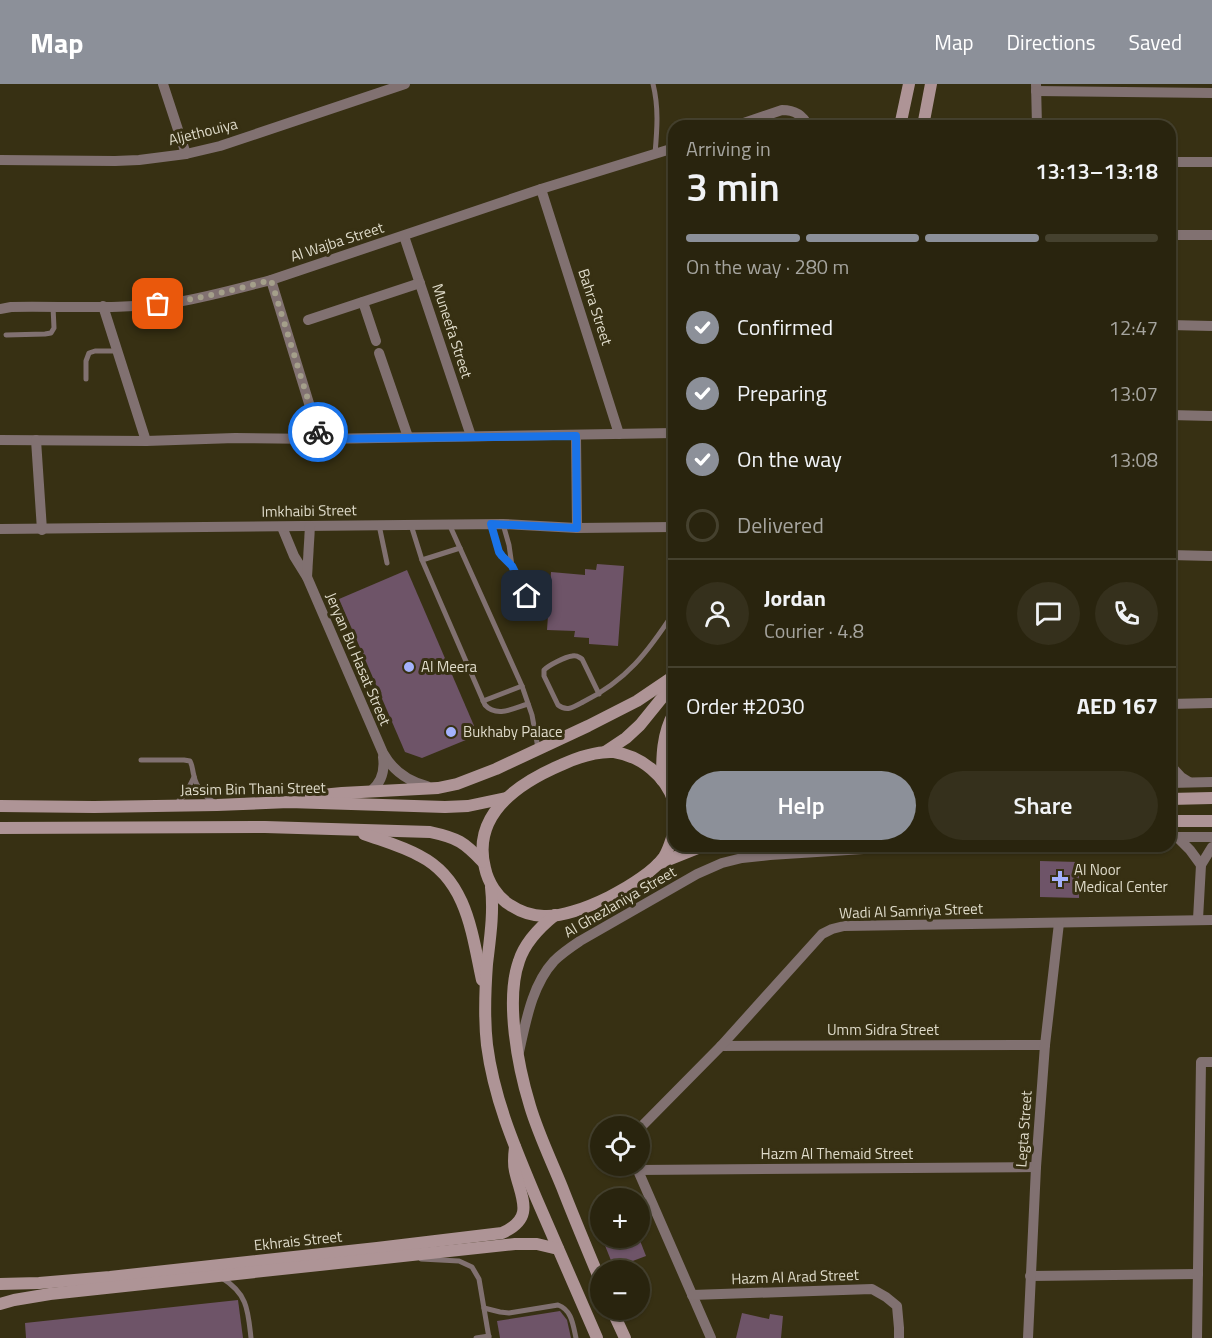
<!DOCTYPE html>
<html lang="en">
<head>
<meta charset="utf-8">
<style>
  body { margin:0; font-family:"Titillium Web",sans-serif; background:#35301c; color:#f1f3f6; height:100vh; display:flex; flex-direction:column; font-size:22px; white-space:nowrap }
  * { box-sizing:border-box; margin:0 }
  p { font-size:20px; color:#a5a49e }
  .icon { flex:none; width:33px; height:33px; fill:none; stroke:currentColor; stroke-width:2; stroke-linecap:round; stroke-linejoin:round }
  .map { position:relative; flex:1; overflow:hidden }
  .details { position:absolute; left:668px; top:36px; width:508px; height:732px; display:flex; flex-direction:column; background:#29240e; border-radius:18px; box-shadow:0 2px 4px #0004,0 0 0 2px #45412e }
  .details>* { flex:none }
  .tools { position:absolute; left:590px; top:1032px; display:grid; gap:12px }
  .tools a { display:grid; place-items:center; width:60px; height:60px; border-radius:50%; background:#29240e; box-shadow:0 2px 4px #0004,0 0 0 2px #45412e; font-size:30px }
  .pin { position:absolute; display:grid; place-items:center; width:51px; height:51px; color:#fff; margin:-26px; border-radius:12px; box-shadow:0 3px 9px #0006 }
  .courier { position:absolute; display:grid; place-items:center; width:60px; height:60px; margin:-30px; border:4px solid #1a73e8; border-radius:50%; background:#fff; color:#222; box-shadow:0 2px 8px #0007 }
  .summary em { font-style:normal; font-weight:600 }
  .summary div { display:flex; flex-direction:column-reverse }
  .summary { display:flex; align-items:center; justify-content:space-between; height:102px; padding:0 18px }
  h1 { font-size:39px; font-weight:600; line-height:45px }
  .bar { display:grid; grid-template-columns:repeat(4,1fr); gap:9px 6px; align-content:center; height:72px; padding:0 18px }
  .bar i { height:8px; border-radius:4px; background:#45412e }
  .bar .on { background:#8c9099 }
  .bar p { grid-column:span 4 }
  .line { display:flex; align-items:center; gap:15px; padding:0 18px; border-top:2px solid #45412e }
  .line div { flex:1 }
  .round { display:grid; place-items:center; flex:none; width:63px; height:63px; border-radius:32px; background:#35301c }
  ol { padding:0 18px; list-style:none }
  li { display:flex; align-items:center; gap:18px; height:66px }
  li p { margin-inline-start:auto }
  li .icon { padding:6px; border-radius:50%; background:#8c9099; color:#fff; stroke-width:4 }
  li:last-child { color:#a5a49e }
  li i { width:33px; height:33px; border:3px solid #45412e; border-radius:50% }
  .action { display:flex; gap:12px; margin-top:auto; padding:12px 18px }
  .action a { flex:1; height:69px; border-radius:36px; background:#8c9099; color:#fff; font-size:24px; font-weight:600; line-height:69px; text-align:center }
  .action a+a { background:#35301c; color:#f1f3f6 }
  header { display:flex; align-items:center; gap:36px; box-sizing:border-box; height:84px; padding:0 30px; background:#8c9099; color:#fff }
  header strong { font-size:28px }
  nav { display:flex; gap:33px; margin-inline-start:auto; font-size:21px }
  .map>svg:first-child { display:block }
  .building { fill:#6e5468 }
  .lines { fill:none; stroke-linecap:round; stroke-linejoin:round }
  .lane { stroke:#817171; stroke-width:5 }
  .street { stroke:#817171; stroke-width:10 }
  .secondary { stroke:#ae9496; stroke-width:12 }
  .done { stroke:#a49f8a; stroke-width:6; stroke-dasharray:0 10.8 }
  .route { stroke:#1a73e8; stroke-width:8 }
  .poi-dot { fill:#a4b2fc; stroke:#373013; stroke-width:2 }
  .labels { text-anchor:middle; stroke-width:6; stroke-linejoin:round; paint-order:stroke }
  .street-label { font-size:15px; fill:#dfdbca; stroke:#373013 }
  .poi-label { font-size:15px; fill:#dfdbca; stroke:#373013; text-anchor:start }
</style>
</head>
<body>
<header>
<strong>Map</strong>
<nav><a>Map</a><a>Directions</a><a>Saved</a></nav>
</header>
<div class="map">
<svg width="1212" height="1254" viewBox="0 0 1212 1254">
  <rect width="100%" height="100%" fill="#373013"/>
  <g class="building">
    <polygon points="597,480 624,482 618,562 589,560 589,554 574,553 575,547 547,546 551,488 585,491 585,485 596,486"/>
    <polygon points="407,486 478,651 422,674 405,668 339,515"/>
    <polygon points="1040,777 1079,778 1079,814 1040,813"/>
    <polygon points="602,1154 639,1154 646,1172 614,1184"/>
    <polygon points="238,1216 243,1254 26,1254 25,1239"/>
    <polygon points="560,1227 567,1236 571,1254 500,1254 497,1237"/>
    <polygon points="742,1229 769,1235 770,1230 783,1232 781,1254 736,1254"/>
  </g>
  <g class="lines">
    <g class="lane">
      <path d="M653,0C659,24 657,46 655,70"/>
      <polyline points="6,251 45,250 51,249 54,244 53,223"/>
      <polyline points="86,295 86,277 89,269 95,267 117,267"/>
      <path d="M491,440C495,456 498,471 512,482"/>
      <polyline points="503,440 509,461 512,482 527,512"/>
      <polyline points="379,441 387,479"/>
      <path d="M411,441L422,476L485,621C497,634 514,624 528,620"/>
      <polyline points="450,442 522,602 532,631 538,664"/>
      <polyline points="669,443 674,460"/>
      <polyline points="422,476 460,464"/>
      <path d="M599,610L582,575C578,573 578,571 572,572C565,573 549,581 544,586V592L558,621C567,628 574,623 583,618C626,597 648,568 674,528"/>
      <polyline points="483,617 522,602"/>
      <path d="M141,676H184L190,677C193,683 192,685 194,692C196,703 205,713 215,719"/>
      <polyline points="177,719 186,709 194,693"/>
      <polyline points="421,1175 459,1177 472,1183 479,1195 489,1254"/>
      <path d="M222,1194C248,1210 248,1227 251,1254"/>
      <path d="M484,1224L500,1228L509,1229L558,1221C572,1226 573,1241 576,1254"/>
      <polyline points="476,1254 489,1252"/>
    </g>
    <g class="street">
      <polyline points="163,0 186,70"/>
      <polyline points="1036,0 1037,42"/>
      <polyline points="1036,7 1212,9"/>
      <path d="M735,42L782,26C795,26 803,31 808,42"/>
      <polyline points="0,76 115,77 139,76 186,70 220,62 405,0"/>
      <polyline points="1170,78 1212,78"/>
      <polyline points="541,105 619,350"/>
      <polyline points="1170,151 1212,151"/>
      <polyline points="404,152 471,352"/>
      <polyline points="271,196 320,355"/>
      <polyline points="363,218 376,257"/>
      <polyline points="103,222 146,357"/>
      <path d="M0,225L11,223C66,222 122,226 177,218C208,213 240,204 271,196L541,105L674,64"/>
      <polyline points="308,236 420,199"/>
      <polyline points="1170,241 1212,242"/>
      <polyline points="379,269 408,353"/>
      <polyline points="1170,331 1212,332"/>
      <polyline points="576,352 577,444"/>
      <polyline points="0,356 146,357 235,354 320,355 674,349"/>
      <polyline points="36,356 42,446"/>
      <path d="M282,443L294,472L307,493L383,669C393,687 407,697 427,702"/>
      <polyline points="0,445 503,440 577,444 674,443"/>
      <polyline points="1170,471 1212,472"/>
      <polyline points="307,493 310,442"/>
      <polyline points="1170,620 1212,619"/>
      <polyline points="1170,681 1181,693 1189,698"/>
      <polyline points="1170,699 1212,698"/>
      <path d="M371,707C382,698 385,687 383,673"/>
      <polyline points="1170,753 1212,753"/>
      <polyline points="1177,753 1190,766 1201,781"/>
      <polyline points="1198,835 1201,781 1212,763"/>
      <polyline points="721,962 1045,961"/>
      <path d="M519,968C526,937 532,901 554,877C562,869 571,863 580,857L697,790L722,779L742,774L770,771L910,762"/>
      <polyline points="639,1045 721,962 822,850 832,845 844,842 1212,836"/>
      <polyline points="636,1082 711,1254"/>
      <polyline points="638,1086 1036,1083"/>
      <polyline points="1030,1192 1198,1190"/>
      <polyline points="692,1211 872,1205 886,1213 897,1222 899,1244 899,1254"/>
      <polyline points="1028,1254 1036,1083 1045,961 1059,839"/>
      <polyline points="1197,1254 1201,978 1212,978"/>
    </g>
    <g class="secondary">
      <polyline points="900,42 909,0"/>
      <polyline points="923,42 931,0"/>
      <polyline points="605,668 626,654 640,641 674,599"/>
      <path d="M662,696C662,673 662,650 674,629"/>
      <polyline points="311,712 342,709 438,704 457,700 496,685 588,642 637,617 674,592"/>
      <polyline points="1170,715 1212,714"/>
      <path d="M674,718C666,692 641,672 614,668C597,667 576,674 561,681C519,699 471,730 485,784C488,798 497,813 510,821C519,827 532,832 544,832C576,834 645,799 664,773C669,765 671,756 674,748"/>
      <polyline points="0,722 94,723 217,721 289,718 445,723 468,722 506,714"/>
      <polyline points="1170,737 1212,737"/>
      <path d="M0,744L265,743L430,748C458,754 464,758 483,778"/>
      <path d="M364,750C383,757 402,762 420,772C467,796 472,850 482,896"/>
      <polyline points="658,780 703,762"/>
      <path d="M491,803C494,829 490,854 487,880C485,907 484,935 487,961C494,1016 516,1066 537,1116C557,1162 577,1208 597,1254"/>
      <path d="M555,831C540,843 525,858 519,877C505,916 518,983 530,1022C538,1049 551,1076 562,1103C574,1134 587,1165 600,1196"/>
      <path d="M0,1200L39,1199L110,1193L377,1164L502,1149C536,1134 521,1114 515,1087C513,1079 514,1071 515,1063"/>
      <polyline points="0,1220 14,1216 50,1210 515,1160 537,1160 558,1165"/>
      <polyline points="612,1226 625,1254"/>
    </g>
  </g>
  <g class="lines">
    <path class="done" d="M158,220C196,216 233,206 271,196L318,348"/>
    <polyline class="route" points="318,348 320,355 576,352 577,444 491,440 499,468 502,472 512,482 527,512"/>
  </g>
  <g class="poi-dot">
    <circle cx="409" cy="583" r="6"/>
    <circle cx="451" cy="648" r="6"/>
    <path d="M1057 786h6v6h6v6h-6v6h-6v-6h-6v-6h6z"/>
  </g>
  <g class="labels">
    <g class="street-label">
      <text transform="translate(203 48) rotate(-14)" y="5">Aljethouiya</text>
      <text transform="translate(337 158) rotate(-18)" y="5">Al Wajba Street</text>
      <text transform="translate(595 223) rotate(72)" y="5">Bahra Street</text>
      <text transform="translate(452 247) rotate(72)" y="5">Muneefa Street</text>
      <text transform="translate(309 427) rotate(-1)" y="5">Imkhaibi Street</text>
      <text transform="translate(358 575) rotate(67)" y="5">Jeryan Bu Hasat Street</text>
      <text transform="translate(253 705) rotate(-1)" y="5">Jassim Bin Thani Street</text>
      <text transform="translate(620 818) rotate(-30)" y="5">Al Ghezlaniya Street</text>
      <text transform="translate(911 827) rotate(-2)" y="5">Wadi Al Samriya Street</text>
      <text x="883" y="951">Umm Sidra Street</text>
      <text transform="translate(1024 1045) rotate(-86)" y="5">Legta Street</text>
      <text x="837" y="1075">Hazm Al Themaid Street</text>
      <text transform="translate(298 1157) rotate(-6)" y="5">Ekhrais Street</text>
      <text transform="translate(795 1193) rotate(-2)" y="5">Hazm Al Arad Street</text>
    </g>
    <g class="poi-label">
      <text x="421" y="588">Al Meera</text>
      <text x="463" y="653">Bukhaby Palace</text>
      <text x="1074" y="791">Al Noor<tspan x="1074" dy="17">Medical Center</tspan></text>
    </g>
  </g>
</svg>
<div class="tools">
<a><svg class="icon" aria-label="locate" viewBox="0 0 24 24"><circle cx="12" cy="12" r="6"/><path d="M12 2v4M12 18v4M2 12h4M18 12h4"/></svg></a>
<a>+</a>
<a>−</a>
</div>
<div class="pin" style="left:158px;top:220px;background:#ea580c"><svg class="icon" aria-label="bag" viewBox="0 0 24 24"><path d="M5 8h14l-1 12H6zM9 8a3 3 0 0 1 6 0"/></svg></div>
<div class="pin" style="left:527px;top:512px;background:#1f2937"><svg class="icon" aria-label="home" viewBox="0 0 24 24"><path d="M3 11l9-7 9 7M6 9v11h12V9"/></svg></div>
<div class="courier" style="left:318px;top:348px"><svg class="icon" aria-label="bike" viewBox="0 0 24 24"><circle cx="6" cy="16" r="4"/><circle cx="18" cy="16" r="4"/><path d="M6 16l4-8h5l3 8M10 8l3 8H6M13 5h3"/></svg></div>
<section class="details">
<div class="summary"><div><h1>3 min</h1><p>Arriving in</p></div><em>13:13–13:18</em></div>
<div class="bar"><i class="on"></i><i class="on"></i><i class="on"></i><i></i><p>On the way · 280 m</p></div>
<ol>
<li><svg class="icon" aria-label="check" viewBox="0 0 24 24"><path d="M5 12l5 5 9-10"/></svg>Confirmed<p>12:47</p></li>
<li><svg class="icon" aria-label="check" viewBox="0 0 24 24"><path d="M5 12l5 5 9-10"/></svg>Preparing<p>13:07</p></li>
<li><svg class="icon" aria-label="check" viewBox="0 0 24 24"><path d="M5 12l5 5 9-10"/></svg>On the way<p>13:08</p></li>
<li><i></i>Delivered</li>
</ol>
<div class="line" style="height:108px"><a class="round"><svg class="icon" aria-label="person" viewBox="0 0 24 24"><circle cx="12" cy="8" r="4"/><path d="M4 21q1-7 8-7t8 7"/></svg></a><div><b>Jordan</b><p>Courier · 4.8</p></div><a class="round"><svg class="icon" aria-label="chat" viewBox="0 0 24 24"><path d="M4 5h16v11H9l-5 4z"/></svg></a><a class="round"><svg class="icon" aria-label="phone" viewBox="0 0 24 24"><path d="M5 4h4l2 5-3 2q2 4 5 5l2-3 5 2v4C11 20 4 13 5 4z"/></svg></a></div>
<div class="line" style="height:78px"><div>Order #2030</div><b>AED 167</b></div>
<div class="action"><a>Help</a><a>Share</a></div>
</section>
</div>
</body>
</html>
